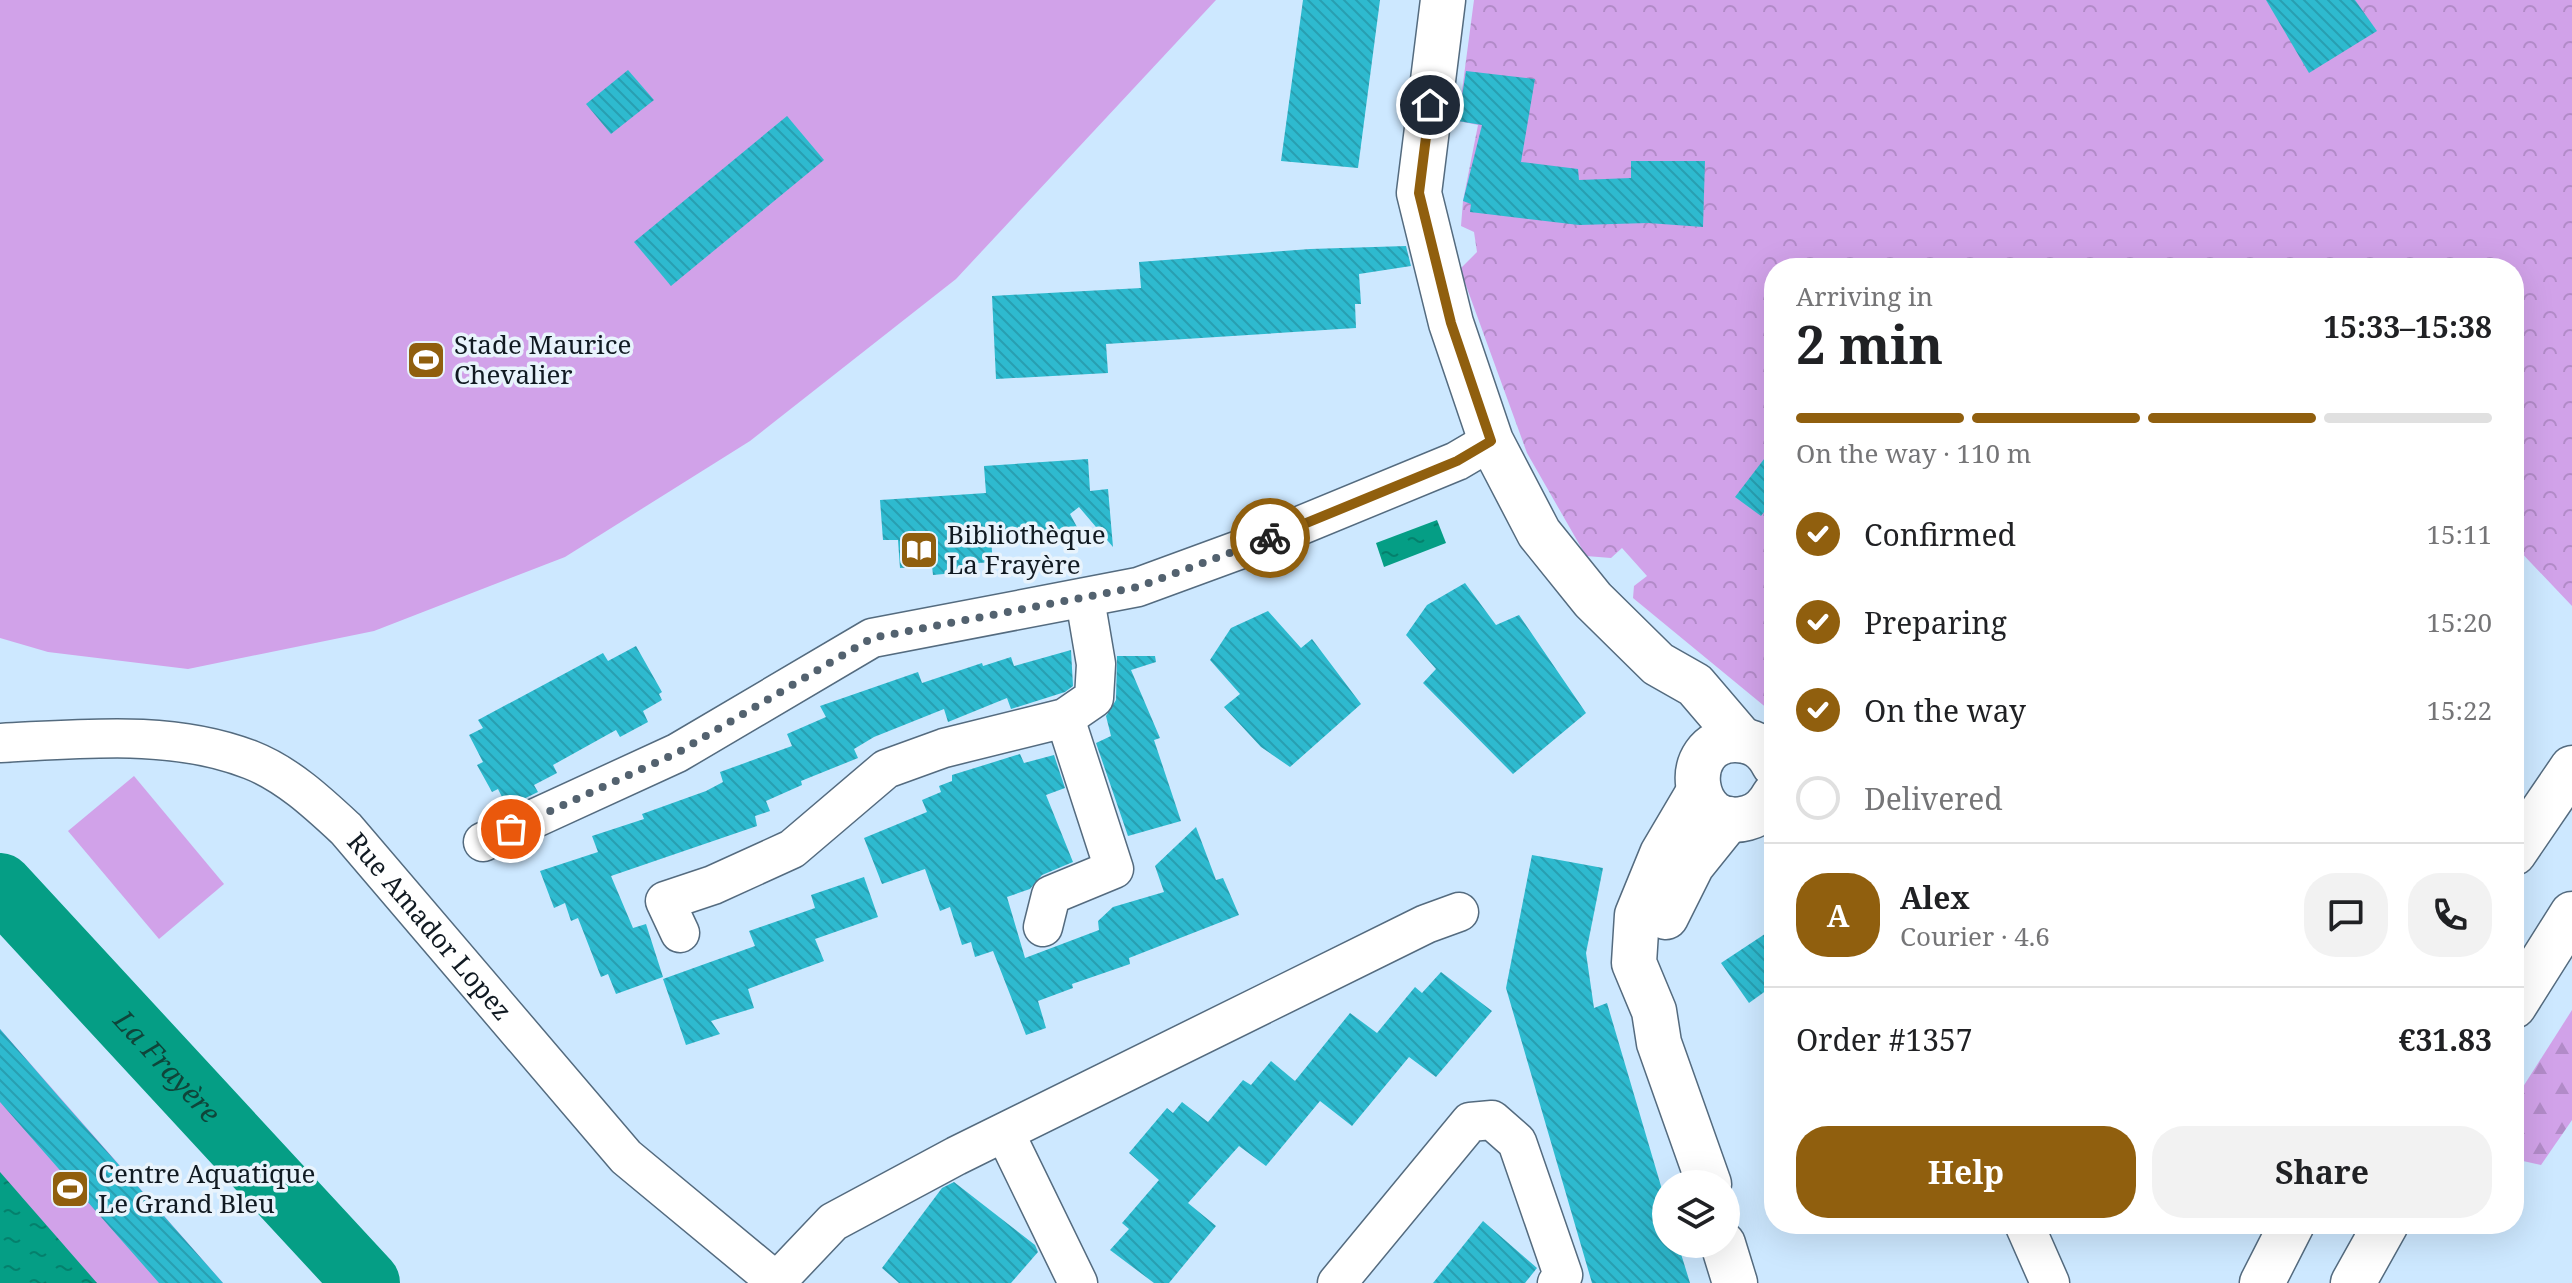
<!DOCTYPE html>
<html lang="en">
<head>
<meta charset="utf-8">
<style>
  body { margin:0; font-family:"Noto Serif",serif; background:#f2f2f2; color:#202124; height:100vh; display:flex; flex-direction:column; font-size:30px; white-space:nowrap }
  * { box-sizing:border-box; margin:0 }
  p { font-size:26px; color:#757577 }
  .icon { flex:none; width:44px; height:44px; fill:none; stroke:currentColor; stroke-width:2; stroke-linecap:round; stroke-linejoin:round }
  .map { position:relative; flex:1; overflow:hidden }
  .side { position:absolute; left:1764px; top:258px; width:760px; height:976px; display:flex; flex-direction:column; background:#fff; border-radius:32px; box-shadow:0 8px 32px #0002 }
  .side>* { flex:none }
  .controls { position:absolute; left:1652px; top:1170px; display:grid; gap:16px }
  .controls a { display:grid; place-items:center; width:88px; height:88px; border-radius:50%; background:#fff; box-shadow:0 8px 32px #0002; font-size:40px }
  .pin { position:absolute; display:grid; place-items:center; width:68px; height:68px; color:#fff; margin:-34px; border:4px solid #fff; border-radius:50%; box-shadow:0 2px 8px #0007 }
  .courier { position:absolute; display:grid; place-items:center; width:80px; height:80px; margin:-40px; border:6px solid #905f0e; border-radius:50%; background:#fff; color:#222; box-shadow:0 2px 10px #0007 }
  .overview em { font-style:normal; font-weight:700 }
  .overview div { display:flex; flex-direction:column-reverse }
  .overview { display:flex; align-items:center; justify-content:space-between; height:136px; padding:0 32px }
  h1 { font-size:52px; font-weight:700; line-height:60px }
  .bar { display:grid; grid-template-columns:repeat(4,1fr); gap:12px 8px; align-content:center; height:96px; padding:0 32px }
  .bar i { height:10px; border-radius:6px; background:#e0e0e0 }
  .bar .active { background:#905f0e }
  .bar p { grid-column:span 4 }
  .line { display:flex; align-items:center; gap:20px; padding:0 32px; border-top:2px solid #e0e0e0 }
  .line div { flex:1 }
  .round { display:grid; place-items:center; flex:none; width:84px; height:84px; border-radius:32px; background:#f2f2f2 }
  ol { padding:0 32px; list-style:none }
  li { display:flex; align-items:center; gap:24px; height:88px }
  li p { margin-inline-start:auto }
  li .icon { padding:8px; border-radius:50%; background:#905f0e; color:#fff; stroke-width:4 }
  li:last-child { color:#757577 }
  li i { width:44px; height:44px; border:4px solid #e0e0e0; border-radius:50% }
  .cta { display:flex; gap:16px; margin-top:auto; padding:16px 32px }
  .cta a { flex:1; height:92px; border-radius:32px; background:#905f0e; color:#fff; font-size:32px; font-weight:700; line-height:92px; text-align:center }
  .cta a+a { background:#f2f2f2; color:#202124 }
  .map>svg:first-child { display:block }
  .grass { fill:#d1a2e9 }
  .forest { fill:url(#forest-firs) }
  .park { fill:url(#park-crowns) }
  .water { fill:url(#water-ripples) }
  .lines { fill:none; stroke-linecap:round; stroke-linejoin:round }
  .river { stroke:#059e85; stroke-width:66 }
  .building { fill:url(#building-back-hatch) }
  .minor-casing { stroke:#546b7f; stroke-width:41 }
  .tertiary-casing { stroke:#546b7f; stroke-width:47 }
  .motorway-casing { stroke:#546b7f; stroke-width:47 }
  .minor { stroke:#fff; stroke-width:38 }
  .tertiary { stroke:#fff; stroke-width:44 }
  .motorway { stroke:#fff; stroke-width:44 }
  .done { stroke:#53626f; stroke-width:8; stroke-dasharray:0 14.4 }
  .route { stroke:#905f0e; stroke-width:10 }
  .labels { text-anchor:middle; stroke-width:7; stroke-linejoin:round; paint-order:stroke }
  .poi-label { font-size:26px; fill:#111a22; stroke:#e8f3fc; text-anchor:start }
  .street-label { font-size:26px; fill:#111a22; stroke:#e8f3fc }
  .water-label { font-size:28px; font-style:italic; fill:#0f453a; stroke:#e8f3fc }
</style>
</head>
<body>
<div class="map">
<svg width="2572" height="1283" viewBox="0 0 2572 1283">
  <defs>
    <pattern id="forest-firs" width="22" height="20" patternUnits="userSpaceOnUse" patternTransform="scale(2)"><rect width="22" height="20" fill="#d1a2e9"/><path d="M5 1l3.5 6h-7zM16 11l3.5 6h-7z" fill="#b28bc8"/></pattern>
    <pattern id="park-crowns" width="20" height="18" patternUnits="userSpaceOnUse" patternTransform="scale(2)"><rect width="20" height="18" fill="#d1a2e9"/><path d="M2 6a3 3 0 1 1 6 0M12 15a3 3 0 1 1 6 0" fill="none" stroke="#b28bc8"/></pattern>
    <pattern id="water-ripples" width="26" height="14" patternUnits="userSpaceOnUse" patternTransform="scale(2)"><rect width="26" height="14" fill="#059e85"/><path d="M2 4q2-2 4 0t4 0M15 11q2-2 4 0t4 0" fill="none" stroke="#05806c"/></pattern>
    <pattern id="building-back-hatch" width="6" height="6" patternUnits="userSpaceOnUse" patternTransform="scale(2)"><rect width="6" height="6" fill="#2ebacf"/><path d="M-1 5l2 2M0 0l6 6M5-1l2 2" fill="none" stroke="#289fb1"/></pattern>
  </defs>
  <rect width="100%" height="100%" fill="#cde8ff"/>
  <g class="grass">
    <polygon points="0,0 1216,0 956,279 750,441 565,557 374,631 188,669 48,652 0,638"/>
    <polygon points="134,776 224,884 159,939 68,831"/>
    <polygon points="0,1029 223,1283 0,1283"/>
  </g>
  <polygon class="forest" points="2572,1010 2572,1120 2541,1165 2514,1159 2514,1101"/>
  <polygon class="park" points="1474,0 2572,0 2572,606 2514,545 2514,268 1774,268 1774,714 1633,598 1634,586 1647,576 1622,548 1611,558 1586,556 1527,453 1460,269 1477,252 1474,232 1461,226 1463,201 1478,125 1458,121"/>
  <g class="water">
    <polygon points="1437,520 1446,543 1384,567 1376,543"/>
    <polygon points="0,1172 97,1283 0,1283"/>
  </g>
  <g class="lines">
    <path class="river" id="s1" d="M0,886L367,1283"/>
  </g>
  <g class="building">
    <polygon points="1303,0 1380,0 1358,168 1281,161"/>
    <polygon points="2266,0 2355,0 2377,31 2309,73"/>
    <polygon points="628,70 654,100 611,134 586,104"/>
    <polygon points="1466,71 1535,79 1521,162 1578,169 1579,180 1631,178 1631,161 1705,161 1703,227 1648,223 1579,225 1470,212 1471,204 1463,201 1482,125 1458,121"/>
    <polygon points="787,116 824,160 671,286 634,242"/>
    <polygon points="1406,246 1411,266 1359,274 1361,304 1355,304 1356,328 1106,344 1108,373 996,379 992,296 1141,288 1139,262 1310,249"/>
    <polygon points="1774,446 1774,499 1761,516 1735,497"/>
    <polygon points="1088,459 1090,491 1108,489 1113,547 1079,507 1070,514 1077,527 1062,528 1061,537 991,541 993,562 964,564 965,572 933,575 932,566 900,568 898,540 883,540 880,500 986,493 984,466"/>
    <polygon points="1465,583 1496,625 1519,615 1586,713 1513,774 1423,683 1436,669 1406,635 1427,605"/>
    <polygon points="1268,611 1301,648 1312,639 1361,704 1290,767 1261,747 1224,707 1240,694 1210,660 1231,628"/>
    <polygon points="636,646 662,692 659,694 662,700 643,711 648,722 620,737 616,730 553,765 557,773 534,785 538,792 507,807 498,789 492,792 477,765 483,762 469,735 483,728 478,720 603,653 608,661"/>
    <polygon points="1071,650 1073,686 1065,692 1011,709 1007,698 948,722 944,709 874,737 854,749 858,758 801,781 802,785 766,801 770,811 755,816 757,826 611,876 633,928 646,924 663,977 616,994 608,974 601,977 578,918 571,921 565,903 554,908 540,871 598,852 592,836 644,819 642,814 706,791 723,782 720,772 792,746 787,734 826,717 820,706 918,672 922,683 982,663 983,666 1011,657 1014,666"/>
    <polygon points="1117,656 1155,656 1156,662 1131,670 1160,738 1154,740 1181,821 1128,836 1096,743 1111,736 1106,716 1116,700"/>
    <polygon points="1020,754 1024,763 1054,755 1065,788 1046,795 1073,862 1042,875 1030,889 1007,897 1025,958 1099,930 1098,921 1113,907 1164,892 1155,866 1196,827 1216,880 1223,878 1239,915 1129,958 1130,964 1072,984 1073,988 1038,1001 1046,1028 1026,1035 993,951 975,957 971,942 962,945 950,907 940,911 925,869 882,884 864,838 927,812 922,800 941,792 939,786 952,781 952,775"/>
    <polygon points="1532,855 1603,868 1586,953 1594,1008 1607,1003 1666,1203 1666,1244 1678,1244 1690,1283 1592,1283 1506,988"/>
    <polygon points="864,877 878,917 815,939 824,961 748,989 754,1008 711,1021 720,1034 686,1045 663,979 755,946 749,931 815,908 811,895"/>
    <polygon points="1774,928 1774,985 1749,1003 1721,963"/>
    <polygon points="1441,972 1492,1011 1436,1077 1409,1057 1352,1126 1320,1101 1266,1166 1239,1146 1188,1203 1216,1226 1169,1283 1154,1283 1110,1250 1129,1229 1122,1223 1159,1180 1129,1153 1167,1108 1173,1113 1182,1102 1208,1122 1243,1080 1251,1085 1271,1061 1295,1081 1350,1013 1377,1033 1415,987 1422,993"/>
    <polygon points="0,1029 59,1097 223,1283 159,1283 0,1102"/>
    <polygon points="954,1182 1035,1245 1038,1252 1011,1283 899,1283 882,1268 942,1188"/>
    <polygon points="1483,1221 1537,1268 1525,1283 1433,1283"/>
  </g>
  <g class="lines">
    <defs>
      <g id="minor">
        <path id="s2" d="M0,743C83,739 172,729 251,760C287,774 318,803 346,829L626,1157L778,1283"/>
        <polyline points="483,842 677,753 872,638 1138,587 1258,543 1457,461 1491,441"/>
        <polyline points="1043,927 1051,895 1114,869 1065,718"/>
        <polyline points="680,933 665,901 713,885 792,849 886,769 944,748 1065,718 1094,698 1096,664 1085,599"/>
        <polyline points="1005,1133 1078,1283"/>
        <polyline points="2024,1224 2050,1283"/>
        <polyline points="776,1282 833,1222 956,1156 1426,924 1459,912"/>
        <polyline points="1337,1283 1470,1122 1492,1120 1517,1142 1563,1275 1557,1283"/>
      </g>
      <g id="tertiary">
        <polyline points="1443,0 1419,193 1451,323 1491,441 1539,533 1593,600 1658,664 1695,685 1742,740"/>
        <path d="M1774,765C1766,749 1754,740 1735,740C1678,741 1690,834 1747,818C1760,815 1768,806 1774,795"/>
        <polyline points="1698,793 1662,854 1637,915 1634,963 1654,1011 1659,1043 1709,1184"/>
        <polyline points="1666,917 1692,865 1729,819"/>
        <polyline points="1723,1244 1735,1283"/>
      </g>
      <g id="motorway">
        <polyline points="2514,853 2572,768"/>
        <polyline points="2514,1006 2572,914"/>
        <polyline points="2262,1283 2292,1224"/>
        <polyline points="2353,1283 2386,1224"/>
      </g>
    </defs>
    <use href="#minor" class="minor-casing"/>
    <use href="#tertiary" class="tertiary-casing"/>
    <use href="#motorway" class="motorway-casing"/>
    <use href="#minor" class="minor"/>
    <use href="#tertiary" class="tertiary"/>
    <use href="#motorway" class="motorway"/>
  </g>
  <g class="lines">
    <polyline class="done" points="511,829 677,753 872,638 1138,587 1270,538"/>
    <polyline class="route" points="1270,538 1457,461 1491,441 1451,323 1419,193 1430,105"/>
  </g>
  <defs>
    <symbol id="stadium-square" viewBox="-11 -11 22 22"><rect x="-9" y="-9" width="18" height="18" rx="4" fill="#905f0e" stroke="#e8f3fc"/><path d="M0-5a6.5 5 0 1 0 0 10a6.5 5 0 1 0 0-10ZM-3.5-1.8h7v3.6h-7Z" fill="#fff"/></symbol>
    <symbol id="library-square" viewBox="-11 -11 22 22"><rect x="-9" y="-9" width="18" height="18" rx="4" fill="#905f0e" stroke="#e8f3fc"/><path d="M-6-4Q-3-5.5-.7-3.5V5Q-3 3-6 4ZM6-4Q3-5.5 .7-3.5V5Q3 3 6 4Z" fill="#fff"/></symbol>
  </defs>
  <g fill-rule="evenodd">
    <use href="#stadium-square" x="404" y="338" width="44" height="44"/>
    <use href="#library-square" x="897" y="528" width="44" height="44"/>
    <use href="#stadium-square" x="48" y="1167" width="44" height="44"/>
  </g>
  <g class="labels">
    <g class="poi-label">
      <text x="454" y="354">Stade Maurice<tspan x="454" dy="30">Chevalier</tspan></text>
      <text x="947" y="544">Bibliothèque<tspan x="947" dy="30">La Frayère</tspan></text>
      <text x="98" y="1183">Centre Aquatique<tspan x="98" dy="30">Le Grand Bleu</tspan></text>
    </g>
    <g class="street-label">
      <text dy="9" stroke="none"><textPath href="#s2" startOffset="500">Rue Amador Lopez</textPath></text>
    </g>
    <g class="water-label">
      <text dy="10" stroke="none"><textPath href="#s1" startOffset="246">La Frayère</textPath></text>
    </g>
  </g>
</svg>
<div class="controls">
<a><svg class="icon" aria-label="layers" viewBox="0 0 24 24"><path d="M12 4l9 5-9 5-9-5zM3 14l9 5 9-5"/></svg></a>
</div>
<div class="pin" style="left:511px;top:829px;background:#ea580c"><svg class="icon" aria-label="bag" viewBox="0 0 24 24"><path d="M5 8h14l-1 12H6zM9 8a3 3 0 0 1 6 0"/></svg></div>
<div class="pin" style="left:1430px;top:105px;background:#1f2937"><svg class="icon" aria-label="home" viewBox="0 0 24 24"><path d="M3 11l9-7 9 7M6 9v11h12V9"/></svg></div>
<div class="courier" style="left:1270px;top:538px"><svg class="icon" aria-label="bike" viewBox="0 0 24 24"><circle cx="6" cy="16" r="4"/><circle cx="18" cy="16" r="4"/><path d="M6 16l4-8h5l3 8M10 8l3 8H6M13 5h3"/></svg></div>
<section class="side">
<div class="overview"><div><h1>2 min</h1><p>Arriving in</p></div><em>15:33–15:38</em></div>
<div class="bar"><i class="active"></i><i class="active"></i><i class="active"></i><i></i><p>On the way · 110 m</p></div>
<ol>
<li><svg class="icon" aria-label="check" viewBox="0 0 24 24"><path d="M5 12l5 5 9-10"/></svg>Confirmed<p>15:11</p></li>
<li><svg class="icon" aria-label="check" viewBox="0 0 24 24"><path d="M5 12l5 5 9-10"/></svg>Preparing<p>15:20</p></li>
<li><svg class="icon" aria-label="check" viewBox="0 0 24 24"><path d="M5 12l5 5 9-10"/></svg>On the way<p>15:22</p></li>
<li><i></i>Delivered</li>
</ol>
<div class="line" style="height:144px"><b class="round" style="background:#905f0e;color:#fff">A</b><div><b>Alex</b><p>Courier · 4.6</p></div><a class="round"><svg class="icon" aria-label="chat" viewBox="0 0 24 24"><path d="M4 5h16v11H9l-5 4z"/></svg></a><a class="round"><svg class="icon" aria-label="phone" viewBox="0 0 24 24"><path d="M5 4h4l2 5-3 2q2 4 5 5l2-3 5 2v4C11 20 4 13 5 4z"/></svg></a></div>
<div class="line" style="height:104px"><div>Order #1357</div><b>€31.83</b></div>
<div class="cta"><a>Help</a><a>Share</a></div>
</section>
</div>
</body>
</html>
